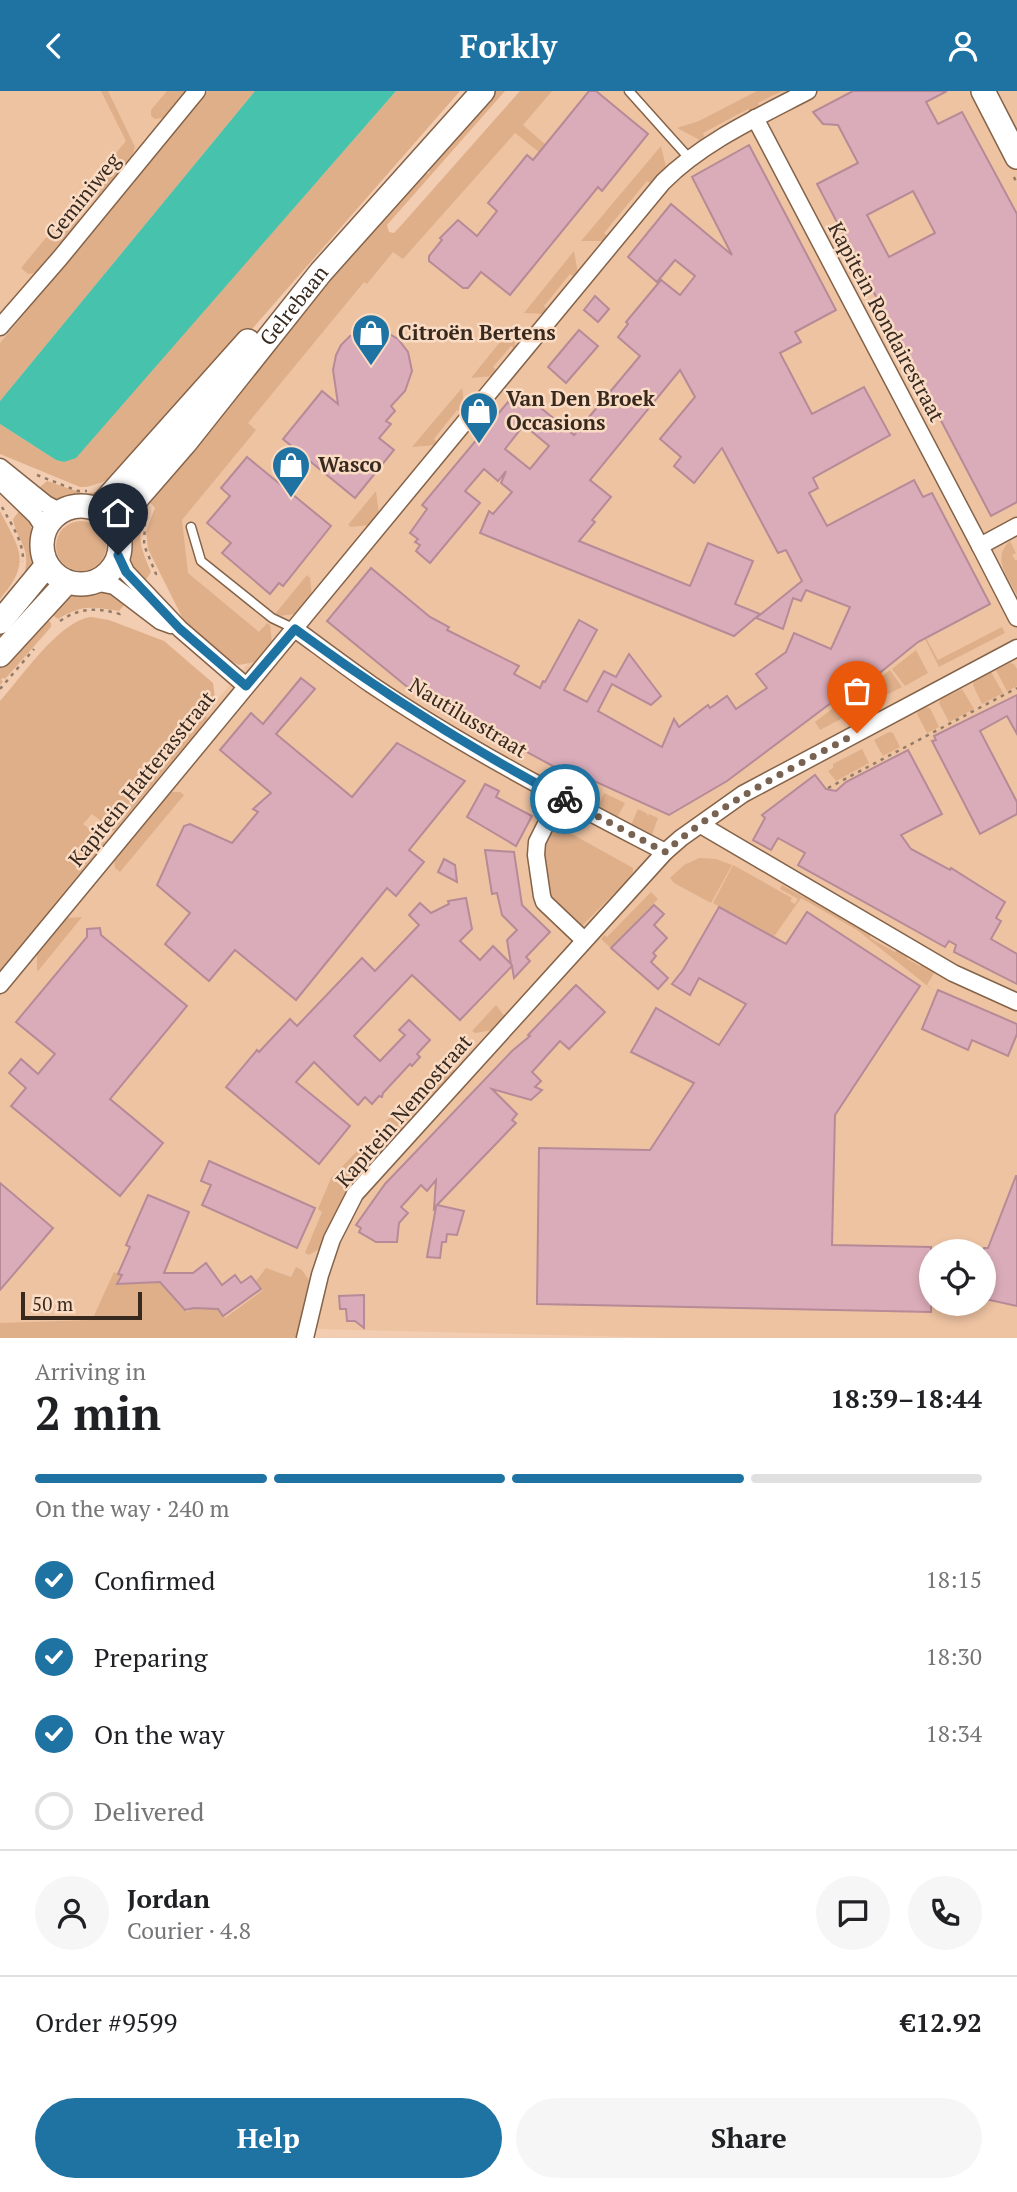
<!DOCTYPE html>
<html lang="en">
<head>
<meta charset="utf-8">
<style>
  body { margin:0; font-family:"PT Serif",serif; background:#f6f6f6; color:#202124; height:100vh; display:flex; flex-direction:column; font-size:26px; white-space:nowrap }
  * { box-sizing:border-box; margin:0 }
  p { font-size:23px; color:#757577 }
  .icon { flex:none; width:38px; height:38px; fill:none; stroke:currentColor; stroke-width:2; stroke-linecap:round; stroke-linejoin:round }
  .map { position:relative; height:1247px; overflow:hidden }
  .side { display:flex; flex-direction:column; background:#fff; flex:1 }
  .side>* { flex:none }
  .controls { position:absolute; left:919px; top:1148px; display:grid; gap:14px }
  .controls a { display:grid; place-items:center; width:77px; height:77px; border-radius:50%; background:#fff; box-shadow:0 4px 10px #0003; font-size:35px }
  .scale { position:absolute; left:21px; bottom:18px; width:121px; box-sizing:border-box; padding-left:7px; border:4px solid #37291e; border-top:0; font-size:19px; line-height:24px; white-space:nowrap; color:#37291e; -webkit-text-stroke:5px #fadcc5; paint-order:stroke }
  .pin { position:absolute; display:grid; place-items:center; width:60px; height:60px; color:#fff; margin:-72px -30px; border-radius:50% 50% 50% 0; rotate:-45deg; box-shadow:0 0 7px #0007 }
  .pin .icon { rotate:45deg }
  .courier { position:absolute; display:grid; place-items:center; width:70px; height:70px; margin:-35px; border:5px solid #1e73a3; border-radius:50%; background:#fff; color:#222; box-shadow:0 2px 9px #0007 }
  .head em { font-style:normal; font-weight:700 }
  .head div { display:flex; flex-direction:column-reverse }
  .head { display:flex; align-items:center; justify-content:space-between; height:119px; padding:0 35px }
  h1 { font-size:46px; font-weight:700; line-height:52px }
  .bar { display:grid; grid-template-columns:repeat(4,1fr); gap:10px 7px; align-content:center; height:84px; padding:0 35px }
  .bar i { height:9px; border-radius:5px; background:#e0e0e0 }
  .bar .current { background:#1e73a3 }
  .bar p { grid-column:span 4 }
  .line { display:flex; align-items:center; gap:18px; padding:0 35px; border-top:2px solid #e0e0e0 }
  .line div { flex:1 }
  .round { display:grid; place-items:center; flex:none; width:74px; height:74px; border-radius:37px; background:#f6f6f6 }
  ol { padding:0 35px; list-style:none }
  li { display:flex; align-items:center; gap:21px; height:77px }
  li p { margin-inline-start:auto }
  li .icon { padding:7px; border-radius:50%; background:#1e73a3; color:#fff; stroke-width:4 }
  li:last-child { color:#757577 }
  li i { width:38px; height:38px; border:4px solid #e0e0e0; border-radius:50% }
  .cta { display:flex; gap:14px; margin-top:auto; padding:14px 35px }
  .cta a { flex:1; height:80px; border-radius:42px; background:#1e73a3; color:#fff; font-size:28px; font-weight:700; line-height:80px; text-align:center }
  .cta a+a { background:#f6f6f6; color:#202124 }
  header { display:flex; justify-content:space-between; align-items:center; height:91px; padding:0 35px; background:#1e73a3; color:#fff; font-size:32px; font-weight:700 }
  .map>svg:first-child { display:block }
  .built { fill:#eec3a2; fill-rule:evenodd }
  .green { fill:#dfaf8a }
  .water { fill:#47c3ad }
  .building { fill:#daacb9; stroke:#b68a97; stroke-width:2; fill-rule:evenodd }
  .lines { fill:none; stroke-linecap:round; stroke-linejoin:round }
  .lane-casing { stroke:#846349; stroke-width:11 }
  .street-casing { stroke:#846349; stroke-width:19 }
  .secondary-casing { stroke:#846349; stroke-width:26 }
  .path { stroke:#947b67; stroke-width:2.5; stroke-dasharray:3.5 5; stroke-linecap:butt }
  .lane { stroke:#fff; stroke-width:8 }
  .street { stroke:#fff; stroke-width:16 }
  .secondary { stroke:#fff; stroke-width:23 }
  .done { stroke:#786251; stroke-width:7; stroke-dasharray:0 12.6 }
  .route { stroke:#1e73a3; stroke-width:9 }
  .labels { text-anchor:middle; stroke-width:5; stroke-linejoin:round; paint-order:stroke }
  .street-label { font-size:21px; fill:#37291e; stroke:#fadcc5 }
  .poi-label { font-size:21px; font-weight:bold; fill:#37291e; stroke:#fadcc5; text-anchor:start }
</style>
</head>
<body>
<header><svg class="icon" aria-label="back" viewBox="0 0 24 24"><path d="M15 5l-7 7 7 7"/></svg>Forkly<svg class="icon" aria-label="person" viewBox="0 0 24 24"><circle cx="12" cy="8" r="4"/><path d="M4 21q1-7 8-7t8 7"/></svg></header>
<div class="map">
<svg width="1017" height="1247" viewBox="0 0 1017 1247">
  <rect width="100%" height="100%" fill="#f2cdb1"/>
  <g class="built">
    <polygon points="0,0 207,0 0,252"/>
    <path d="M546,0H1017V1247H668L92,1232L0,1235V855L91,720L114,731L261,557L184,483L179,430L243,332L363,187ZM931,1160H984V1213H931Z"/>
  </g>
  <g class="green">
    <polygon points="101,0 108,0 135,56 132,65 99,104 91,104 85,99 126,50"/>
    <polygon points="167,0 185,0 163,27 155,28 151,25 151,19"/>
    <polygon points="208,0 255,0 0,310 0,252"/>
    <path d="M396,0H460L122,387C106,385 97,397 80,396L0,363V333L56,369L64,371L75,366Z"/>
    <polygon points="486,0 505,0 387,134 389,141 394,142 405,130 520,0 552,0 523,34 545,53 539,61 515,42 403,168 393,161 367,193 364,191 248,332 256,339 182,429 188,482 259,541 267,532 270,534 272,552 255,571 239,574 228,569 184,530 148,458 146,440 155,417 145,406 257,269 424,80 428,83 430,81 426,77"/>
    <polygon points="757,0 782,0 758,12 761,18 751,22 748,18 703,42 705,47 700,49 677,37 699,30"/>
    <polygon points="661,55 666,76 652,93 647,90 604,142 608,146 605,150 581,150"/>
    <polygon points="73,114 78,119 79,129 35,182 28,183 21,177"/>
    <polygon points="574,160 578,183 575,186 570,183 544,215 548,219 545,223 524,222"/>
    <polygon points="512,236 515,238 515,258 511,255 493,276 497,280 493,285 471,287"/>
    <polygon points="462,297 465,319 462,322 457,319 434,348 438,352 436,354 412,356"/>
    <polygon points="47,390 85,403 101,400 94,407 60,409 49,406 38,398"/>
    <polygon points="376,400 379,423 370,434 351,436 348,434"/>
    <path d="M145,415L147,418C137,447 139,453 151,481L143,493L133,482L128,469L127,440Z"/>
    <path d="M20,419C36,436 35,452 34,475L24,484C32,456 17,451 13,428Z"/>
    <path d="M0,420C20,459 32,471 0,508Z"/>
    <circle cx="81" cy="455" r="25"/>
    <path d="M1010,450L1016,462L1012,464L1015,469H1017V504C1008,486 991,467 1010,450Z"/>
    <polygon points="307,484 310,487 312,505 296,523 278,525 275,523"/>
    <path d="M105,501L115,505L126,512L119,520C92,516 83,513 58,528L45,519L70,503Z"/>
    <polygon points="41,524 51,532 51,536 5,588 3,587 1,588 3,591 0,594 0,571"/>
    <path d="M91,526L109,529L164,550L213,592L215,606L203,623L208,627L114,740L92,723L83,733L105,751L0,879V610C22,586 59,530 91,526Z"/>
    <polygon points="1002,536 1005,542 939,576 924,546 925,545 938,569"/>
    <polygon points="916,559 928,582 905,595 892,578"/>
    <polygon points="1010,572 1014,573 1017,578 1017,595 1007,600 996,579"/>
    <polygon points="890,579 902,596 861,617 854,608"/>
    <polygon points="991,581 1003,602 982,613 973,594 974,590"/>
    <polygon points="962,598 974,618 949,631 939,612 941,608"/>
    <polygon points="844,609 854,621 820,639 815,631"/>
    <polygon points="925,616 930,617 939,636 927,642 917,623 919,619"/>
    <polygon points="889,641 893,642 900,656 883,665 874,649"/>
    <polygon points="862,658 869,672 836,690 828,680 833,677 833,673"/>
    <polygon points="170,701 180,701 184,704 120,781 115,777 114,769"/>
    <polygon points="604,702 625,712 616,729 597,718"/>
    <polygon points="638,718 646,722 648,725 649,723 658,727 652,744 645,744 630,736"/>
    <polygon points="554,733 633,777 633,781 628,788 581,836 548,806 542,756"/>
    <polygon points="699,767 716,768 732,774 711,812 674,792 670,787 684,774"/>
    <polygon points="733,774 792,807 790,810 795,813 798,808 780,798 782,794 871,843 870,847 895,861 898,858 908,863 907,868 920,875 922,871 936,879 927,894 934,899 929,896 857,839 801,807 773,847 713,812"/>
    <polygon points="651,801 658,808 611,857 601,848 604,844 607,846"/>
    <polygon points="82,826 38,880 37,879 37,862 66,827"/>
    <polygon points="496,914 505,926 493,939 475,942 472,940"/>
    <polygon points="451,962 454,980 396,1040 386,1030"/>
    <polygon points="363,1054 375,1058 377,1062 342,1111 319,1158 309,1164 305,1162 322,1121 318,1118 331,1087"/>
    <polygon points="296,1176 302,1179 309,1189 297,1247 0,1247 0,1232 92,1229 114,1181 134,1190 162,1191 187,1221 193,1217 218,1218 225,1227 263,1199 256,1190 266,1177 291,1186"/>
  </g>
  <polygon class="water" points="255,0 396,0 76,367 64,371 56,369 0,333 0,310"/>
  <g class="building">
    <polygon points="589,0 596,0 648,43 602,100 598,96 510,204 481,181 468,197 463,197 429,170 429,165 442,149 440,147 458,129 477,145 497,120 488,112 527,64 533,69"/>
    <path d="M853,0H947L926,11L938,33L962,21L1017,123V411L991,425L817,93L858,72L838,34L823,33L813,21ZM913,100L935,142L889,166L867,124Z"/>
    <path d="M749,54L836,219L795,241L801,251L780,262L812,323L864,296L890,344L813,387L818,397L809,402L827,435L914,389L923,406L932,402L990,513L918,551L851,605L847,600L727,690L669,724L581,684L579,689L411,599L327,530L371,477L430,526L449,536L447,539L519,575L514,583L540,597L543,590L545,591L579,529L597,539L564,599L587,611L604,580L616,586L629,563L661,605L651,614L612,593L598,620L662,656L674,628L679,636L708,614L710,617L727,605L736,618L767,597L756,583L786,561L794,542L831,558L850,516L806,499L801,510L793,507L783,538L756,527L802,490L786,459L778,462L722,357L694,392L674,375L681,366L660,348L695,306L680,279L590,389L611,406L592,429L595,431L579,450L690,495L708,452L753,470L735,513L760,523L734,545L480,442L489,420L493,423L512,401L501,392L506,380L498,390L484,378L465,400L480,412L430,472L416,460L420,454L415,451L418,448L410,442L427,418L422,414L508,311L514,317L525,304L574,344L640,265L618,246L628,233L626,231L661,189L680,204L695,185L675,169L657,191L628,166L671,113L732,164L692,86ZM524,334L549,355L530,378L505,358Z"/>
    <polygon points="595,205 609,218 598,231 584,219"/>
    <polygon points="367,239 384,240 398,248 408,261 412,280 405,300 391,315 395,320 386,330 391,333 379,347 394,359 355,407 283,348 322,300 338,313 333,279 336,264 341,254 350,245"/>
    <polygon points="579,239 598,255 566,292 548,276"/>
    <polygon points="247,366 331,435 283,495 279,492 270,503 222,462 231,452 207,432 230,405 221,397"/>
    <polygon points="301,587 315,598 276,643 352,706 397,652 465,690 409,759 424,771 396,805 387,797 296,909 235,859 209,890 165,853 190,822 157,794 184,735 190,733 232,752 258,721 253,718 271,702 220,659 251,622 263,633"/>
    <polygon points="1017,604 1017,643 1007,625 980,640 1017,711 1017,723 980,743 932,650 936,649 934,645"/>
    <polygon points="908,659 942,723 901,744 911,758 950,779 951,777 1005,811 996,827 1001,830 991,848 1017,863 1017,893 954,861 956,854 949,850 945,856 798,774 805,762 778,747 771,759 753,749 765,727 762,724 815,684 826,698 836,700 846,691"/>
    <polygon points="485,693 499,700 496,706 532,725 516,755 467,726"/>
    <polygon points="485,759 514,761 522,814 550,841 526,866 530,870 514,887 512,875 460,929 412,884 354,945 380,970 405,944 399,939 409,929 430,949 417,963 420,966 412,975 410,973 383,1002 382,1006 379,1005 372,1013 365,1006 358,1014 314,971 296,991 350,1035 319,1073 226,996 257,959 259,961 290,928 297,935 362,867 375,880 419,834 409,824 420,812 431,822 449,813 448,810 466,807 472,838 460,850 480,869 493,855 511,873 507,849 517,839 502,824 497,802 492,803"/>
    <polygon points="444,768 455,774 457,791 438,781"/>
    <polygon points="654,814 664,823 654,834 667,847 653,862 656,865 651,871 668,887 658,898 611,857"/>
    <polygon points="719,816 786,853 807,821 920,895 835,1024 832,1154 931,1156 931,1221 537,1213 539,1057 650,1059 694,992 631,961 656,917 719,954 746,913 699,887 690,904 672,893 683,879"/>
    <polygon points="100,837 101,844 187,915 110,1008 163,1052 120,1105 11,1015 26,997 9,982 21,968 38,983 55,963 16,931 87,846 87,838"/>
    <polygon points="576,894 605,921 569,958 560,950 532,981 541,990 535,996 542,999 531,1009 492,998 517,1023 512,1029 516,1032 437,1114 464,1120 457,1144 447,1143 446,1151 442,1151 440,1167 427,1166 436,1116 434,1118 436,1089 427,1100 421,1094 401,1116 408,1122 399,1132 397,1151 376,1151 359,1141 361,1137 356,1134 385,1093 512,960 530,945 528,944"/>
    <polygon points="938,899 1017,933 1017,943 1008,965 972,949 968,959 922,938"/>
    <polygon points="209,1070 315,1117 297,1157 202,1114 211,1094 201,1090"/>
    <polygon points="1016,1085 1017,1085 1017,1215 985,1208 990,1182 984,1181 984,1157 988,1157"/>
    <polygon points="0,1092 53,1137 0,1199"/>
    <polygon points="148,1104 189,1121 164,1182 193,1182 206,1172 222,1194 235,1184 241,1192 251,1185 261,1198 223,1225 218,1218 194,1217 185,1219 160,1191 117,1193 122,1184 118,1183 130,1156 126,1154"/>
    <polygon points="364,1204 364,1237 355,1230 347,1230 346,1218 340,1218 339,1205"/>
  </g>
  <g class="lines">
    <defs>
      <g id="lane">
        <polyline points="629,0 689,67"/>
        <polyline points="191,436 201,470 272,527 295,538"/>
      </g>
      <g id="street">
        <polyline points="755,27 980,455"/>
        <polyline points="0,236 60,167 197,0"/>
        <polyline points="0,376 46,413 61,421"/>
        <polyline points="0,390 36,425 45,439"/>
        <polyline points="1017,435 980,455 1017,527"/>
        <polyline points="118,464 126,481 180,538 246,595"/>
        <polyline points="94,491 114,495 160,530 171,534"/>
        <path d="M295,538C321,557 346,576 372,594C465,657 566,709 665,761"/>
        <polyline points="560,705 537,751 536,764 542,805 544,811 584,849"/>
        <polyline points="701,734 953,882 1017,911"/>
        <path d="M0,894L663,91C703,51 758,26 808,0"/>
        <polyline points="305,1247 320,1184 332,1148 355,1103 665,761 681,747 743,703 1017,557"/>
      </g>
      <g id="secondary">
        <polyline points="983,0 1017,66"/>
        <circle cx="81" cy="454" r="39"/>
        <polyline points="97,419 248,250"/>
        <path id="s1" d="M116,437L139,405L185,352L321,181L483,0"/>
        <polyline points="0,531 47,474"/>
        <polyline points="0,564 67,491"/>
      </g>
    </defs>
    <use href="#lane" class="lane-casing"/>
    <use href="#street" class="street-casing"/>
    <use href="#secondary" class="secondary-casing"/>
    <g class="path">
      <polyline points="1014,86 1017,93"/>
      <polyline points="37,384 78,400 87,400"/>
      <path d="M2,416C11,433 24,451 23,471"/>
      <polyline points="145,432 144,454 156,483 153,487"/>
      <path d="M60,530C80,516 98,517 120,523L122,521"/>
      <polyline points="0,598 34,558"/>
      <polyline points="828,697 1017,597"/>
    </g>
    <use href="#lane" class="lane"/>
    <use href="#street" class="street"/>
    <use href="#secondary" class="secondary"/>
  </g>
  <g class="lines">
    <path class="done" d="M565,708L665,761C722,711 791,678 857,642"/>
    <path class="route" d="M118,464L126,481L180,538L246,595L295,538C381,601 471,658 565,708"/>
  </g>
  <defs>
    <symbol id="shop-pin" viewBox="-11 -11 22 30"><path d="M0 17L-7.5 6A9.5 9.5 0 1 1 7.5 6Z" fill="#1e73a3" stroke="#fadcc5"/><path d="M-5-2.5h2.3a2.7 3.5 0 0 1 5.4 0H5L5.5 6h-11ZM-1.5-2.5h3a1.5 2.3 0 0 0-3 0Z" fill="#fff"/></symbol>
  </defs>
  <g fill-rule="evenodd">
    <use href="#shop-pin" x="349" y="220" width="44" height="60"/>
    <use href="#shop-pin" x="457" y="298" width="44" height="60"/>
    <use href="#shop-pin" x="269" y="352" width="44" height="60"/>
  </g>
  <g class="labels">
    <g class="street-label">
      <text transform="translate(83 106) rotate(-51)" y="7">Geminiweg</text>
      <text dy="7" stroke="none"><textPath href="#s1" startOffset="285">Gelrebaan</textPath></text>
      <text transform="translate(886 231) rotate(62)" y="7">Kapitein Rondairestraat</text>
      <text transform="translate(468 627) rotate(31)" y="7">Nautilusstraat</text>
      <text transform="translate(142 688) rotate(-51)" y="7">Kapitein Hatterasstraat</text>
      <text transform="translate(404 1020) rotate(-49)" y="7">Kapitein Nemostraat</text>
    </g>
    <g class="poi-label">
      <text x="398" y="249">Citroën Bertens</text>
      <text x="506" y="315">Van Den Broek<tspan x="506" dy="24">Occasions</tspan></text>
      <text x="318" y="381">Wasco</text>
    </g>
  </g>
</svg>
<div class="controls">
<a><svg class="icon" aria-label="locate" viewBox="0 0 24 24"><circle cx="12" cy="12" r="6"/><path d="M12 2v4M12 18v4M2 12h4M18 12h4"/></svg></a>
</div>
<div class="scale">50 m</div>
<div class="pin" style="left:857px;top:642px;background:#ea580c"><svg class="icon" aria-label="bag" viewBox="0 0 24 24"><path d="M5 8h14l-1 12H6zM9 8a3 3 0 0 1 6 0"/></svg></div>
<div class="pin" style="left:118px;top:464px;background:#1f2937"><svg class="icon" aria-label="home" viewBox="0 0 24 24"><path d="M3 11l9-7 9 7M6 9v11h12V9"/></svg></div>
<div class="courier" style="left:565px;top:708px"><svg class="icon" aria-label="bike" viewBox="0 0 24 24"><circle cx="6" cy="16" r="4"/><circle cx="18" cy="16" r="4"/><path d="M6 16l4-8h5l3 8M10 8l3 8H6M13 5h3"/></svg></div>
</div>
<section class="side">
<div class="head"><div><h1>2 min</h1><p>Arriving in</p></div><em>18:39–18:44</em></div>
<div class="bar"><i class="current"></i><i class="current"></i><i class="current"></i><i></i><p>On the way · 240 m</p></div>
<ol>
<li><svg class="icon" aria-label="check" viewBox="0 0 24 24"><path d="M5 12l5 5 9-10"/></svg>Confirmed<p>18:15</p></li>
<li><svg class="icon" aria-label="check" viewBox="0 0 24 24"><path d="M5 12l5 5 9-10"/></svg>Preparing<p>18:30</p></li>
<li><svg class="icon" aria-label="check" viewBox="0 0 24 24"><path d="M5 12l5 5 9-10"/></svg>On the way<p>18:34</p></li>
<li><i></i>Delivered</li>
</ol>
<div class="line" style="height:126px"><a class="round"><svg class="icon" aria-label="person" viewBox="0 0 24 24"><circle cx="12" cy="8" r="4"/><path d="M4 21q1-7 8-7t8 7"/></svg></a><div><b>Jordan</b><p>Courier · 4.8</p></div><a class="round"><svg class="icon" aria-label="chat" viewBox="0 0 24 24"><path d="M4 5h16v11H9l-5 4z"/></svg></a><a class="round"><svg class="icon" aria-label="phone" viewBox="0 0 24 24"><path d="M5 4h4l2 5-3 2q2 4 5 5l2-3 5 2v4C11 20 4 13 5 4z"/></svg></a></div>
<div class="line" style="height:91px"><div>Order #9599</div><b>€12.92</b></div>
<div class="cta"><a>Help</a><a>Share</a></div>
</section>
</body>
</html>
